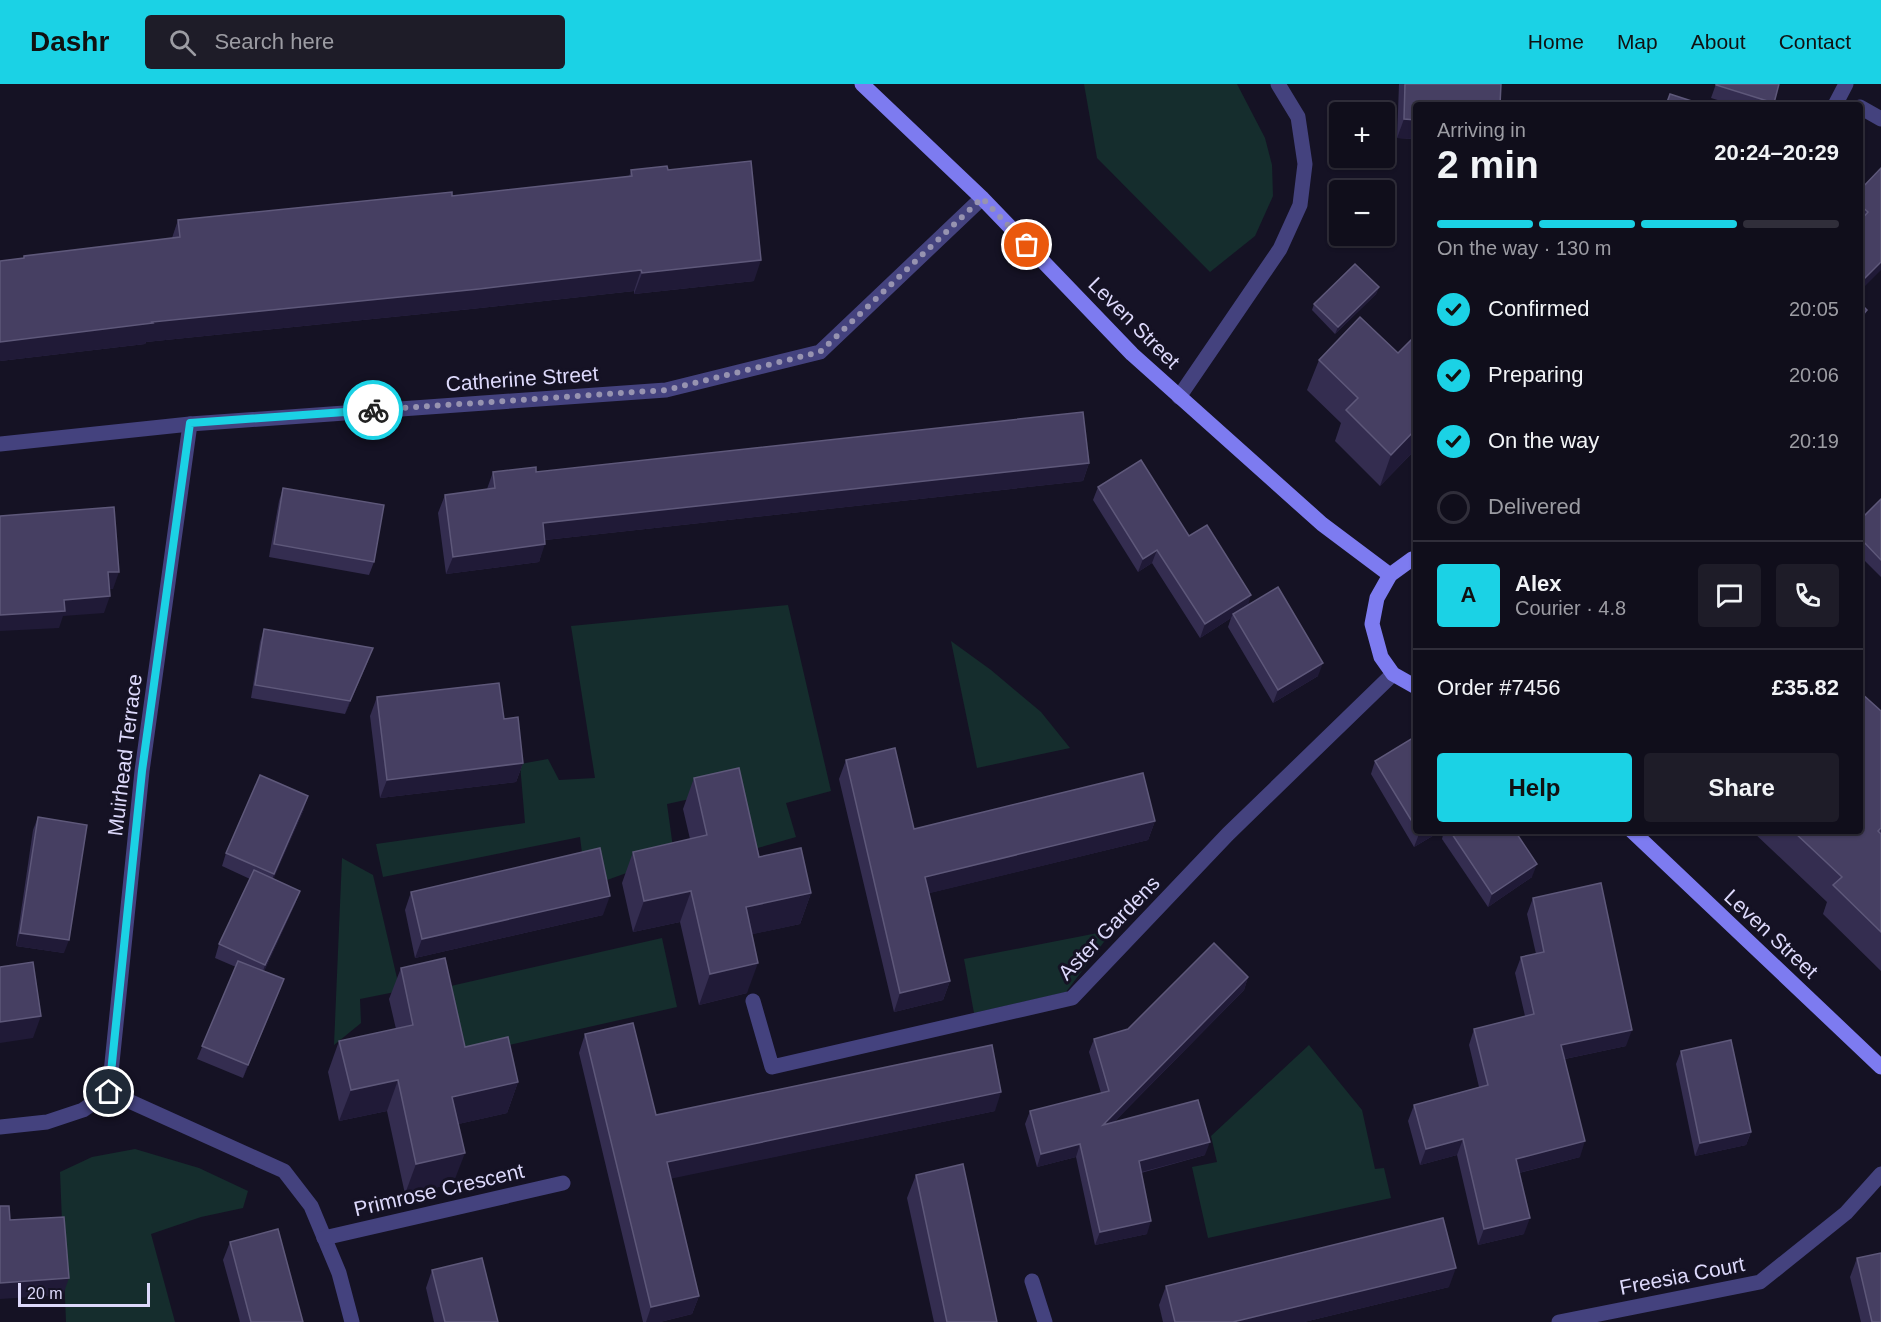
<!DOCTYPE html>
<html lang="en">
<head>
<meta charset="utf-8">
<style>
  body { margin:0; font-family:Helvetica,sans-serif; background:#1e1c28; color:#f1f3f6; height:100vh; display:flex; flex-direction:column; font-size:22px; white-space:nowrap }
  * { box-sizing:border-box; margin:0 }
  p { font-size:20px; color:#9c9ca3 }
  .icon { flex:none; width:33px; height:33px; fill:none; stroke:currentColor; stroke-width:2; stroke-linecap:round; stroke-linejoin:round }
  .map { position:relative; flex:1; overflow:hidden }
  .panel { position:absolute; left:1413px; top:18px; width:450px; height:732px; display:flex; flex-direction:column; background:#100e1b; border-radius:6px; box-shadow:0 2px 4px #0004,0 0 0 2px #302e3a }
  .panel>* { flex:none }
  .fabs { position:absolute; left:1329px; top:18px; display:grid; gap:12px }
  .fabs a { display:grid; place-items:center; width:66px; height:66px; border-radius:6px; background:#100e1b; box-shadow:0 2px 4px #0004,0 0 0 2px #302e3a; font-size:30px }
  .scale { position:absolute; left:18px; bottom:15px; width:132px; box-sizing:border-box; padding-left:6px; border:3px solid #ddd9fb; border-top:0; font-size:16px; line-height:21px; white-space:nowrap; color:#ddd9fb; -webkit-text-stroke:4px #151224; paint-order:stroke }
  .pin { position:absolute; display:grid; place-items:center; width:51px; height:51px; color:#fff; margin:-26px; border:3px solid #fff; border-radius:50%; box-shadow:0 2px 6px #0007 }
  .courier { position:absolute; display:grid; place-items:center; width:60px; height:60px; margin:-30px; border:4px solid #1bd2e5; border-radius:50%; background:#fff; color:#222; box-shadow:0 2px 8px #0007 }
  .head em { font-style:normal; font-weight:600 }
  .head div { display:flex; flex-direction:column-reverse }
  .head { display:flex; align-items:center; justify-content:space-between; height:102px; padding:0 24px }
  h1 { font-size:39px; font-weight:600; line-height:45px }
  .bar { display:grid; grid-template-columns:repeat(4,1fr); gap:9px 6px; align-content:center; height:72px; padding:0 24px }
  .bar i { height:8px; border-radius:4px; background:#302e3a }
  .bar .current { background:#1bd2e5 }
  .bar p { grid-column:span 4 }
  .line { display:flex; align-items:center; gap:15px; padding:0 24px; border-top:2px solid #302e3a }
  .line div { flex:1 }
  .round { display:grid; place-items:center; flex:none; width:63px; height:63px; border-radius:6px; background:#1e1c28 }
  ol { padding:0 24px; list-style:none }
  li { display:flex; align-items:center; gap:18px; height:66px }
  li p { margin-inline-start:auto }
  li .icon { padding:6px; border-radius:50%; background:#1bd2e5; color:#111; stroke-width:4 }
  li:last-child { color:#9c9ca3 }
  li i { width:33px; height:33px; border:3px solid #302e3a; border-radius:50% }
  .cta { display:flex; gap:12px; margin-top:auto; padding:12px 24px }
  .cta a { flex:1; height:69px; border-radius:6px; background:#1bd2e5; color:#111; font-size:24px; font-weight:600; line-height:69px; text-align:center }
  .cta a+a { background:#1e1c28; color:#f1f3f6 }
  header { display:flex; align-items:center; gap:36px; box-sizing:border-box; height:84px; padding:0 30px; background:#1bd2e5; color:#111 }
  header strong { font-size:28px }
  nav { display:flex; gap:33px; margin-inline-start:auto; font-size:21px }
  .search { width:420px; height:54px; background:#1e1c28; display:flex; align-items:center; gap:15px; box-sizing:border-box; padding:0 21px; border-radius:6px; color:#9c9ca3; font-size:22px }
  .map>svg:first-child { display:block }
  .green { fill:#152d2d }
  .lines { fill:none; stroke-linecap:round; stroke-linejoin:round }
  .street { stroke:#44427e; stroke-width:15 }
  .secondary { stroke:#7d7bf0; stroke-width:15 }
  .wall { fill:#342d50 }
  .shaded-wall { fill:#201a37 }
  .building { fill:#463f62; stroke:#5e587a; stroke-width:1.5 }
  .done { stroke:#9793b0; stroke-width:6; stroke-dasharray:0 10.8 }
  .route { stroke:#1bd2e5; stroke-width:8 }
  .labels { text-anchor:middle; stroke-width:6; stroke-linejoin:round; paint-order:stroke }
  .street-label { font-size:21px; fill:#ddd9fb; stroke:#151224 }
</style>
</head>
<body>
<header>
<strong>Dashr</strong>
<div class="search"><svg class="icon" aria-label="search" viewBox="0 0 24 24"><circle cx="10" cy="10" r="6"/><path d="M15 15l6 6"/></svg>Search here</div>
<nav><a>Home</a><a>Map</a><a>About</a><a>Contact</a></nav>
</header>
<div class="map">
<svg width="1881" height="1238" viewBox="0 0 1881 1238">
  <rect width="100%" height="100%" fill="#151224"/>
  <g class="green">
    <polygon points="1084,0 1237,0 1265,54 1272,81 1273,112 1255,152 1210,188 1097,74"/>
    <polygon points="788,521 831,707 786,719 796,753 754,765 739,704 667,720 675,778 632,787 596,800 584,785 580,753 383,793 376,760 525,739 520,680 548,675 559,696 595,694 571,542"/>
    <polygon points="951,557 991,586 1041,628 1070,664 977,684"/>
    <polygon points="342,774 373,791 400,907 360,915 361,939 334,961"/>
    <polygon points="1113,846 1066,908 974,929 964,875"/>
    <polygon points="662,854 677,923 461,972 442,904"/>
    <polygon points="1309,961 1362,1026 1375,1085 1384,1084 1391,1114 1208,1154 1192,1083 1217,1078 1211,1052"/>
    <polygon points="135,1065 199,1084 248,1107 243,1124 201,1133 151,1150 175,1238 66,1238 60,1088 92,1073"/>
  </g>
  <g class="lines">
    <g class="street">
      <polyline points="1835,21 1846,0"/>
      <polyline points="1860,23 1881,35"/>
      <polyline points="1179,313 1280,165 1300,121 1305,80 1298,33 1278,0"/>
      <polyline points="0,360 190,340 666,306 820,268 982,114"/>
      <polyline points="753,917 772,983 1072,914 1228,750 1393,590"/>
      <polyline points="109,1008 142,687 190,340"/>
      <polyline points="109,1008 284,1087 311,1122 339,1189 352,1238"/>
      <polyline points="0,1043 47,1038 83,1026 109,1008"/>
      <polyline points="324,1154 563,1099"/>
      <polyline points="1032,1197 1045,1238"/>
      <polyline points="1559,1238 1760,1198 1846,1129 1881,1090"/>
    </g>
    <g class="secondary">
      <polyline points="862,0 982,114 1132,270 1322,440 1390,491"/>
      <polyline points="1416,474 1412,475 1390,491 1377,514 1372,540 1381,573 1393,590 1416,603"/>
      <polyline points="1632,747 1881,983"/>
    </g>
  </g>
  <g class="wall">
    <polygon points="1399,0 1501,0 1416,21 1416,55 1397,54"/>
    <polygon points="1716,0 1779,0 1773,21 1734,21 1711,14"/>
    <polygon points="1881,84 1860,207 1860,106"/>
    <polygon points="631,86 668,86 754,197 634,210 634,207 471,225 146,258 145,260 0,277 0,177 23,174 24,172 172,154 178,136 452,112 629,93"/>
    <polygon points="1379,203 1376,210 1335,250 1312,226 1314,220"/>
    <polygon points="1398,269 1416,365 1380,402 1335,357 1341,339 1307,306 1319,276"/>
    <polygon points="1089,379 1083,397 545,456 539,478 446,490 438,429 445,411 487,405 493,388"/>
    <polygon points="1098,403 1189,452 1248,521 1318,592 1273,619 1228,543 1231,534 1200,554 1152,479 1138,488 1093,416"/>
    <polygon points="283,404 374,478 369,491 269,473 279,417"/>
    <polygon points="1881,415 1881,493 1860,472 1860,436"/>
    <polygon points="264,545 368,577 345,630 251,614 260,558"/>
    <polygon points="377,613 504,635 523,679 516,698 380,714 370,632"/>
    <polygon points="1881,627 1881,887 1823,830 1827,818 1752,747 1860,747"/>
    <polygon points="1416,652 1416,747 1441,747 1414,763 1371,690 1375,677"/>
    <polygon points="846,676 914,745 1155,737 1148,756 929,809 950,897 943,916 894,928 839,695"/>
    <polygon points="694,694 759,773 811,809 800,840 752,850 747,909 699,921 680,838 633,848 622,799 633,768 690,755 683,725"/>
    <polygon points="304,725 273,795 300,807 295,820 264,887 284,895 243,994 197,975 236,883 215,874 219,860 250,795 222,782 226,769"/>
    <polygon points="38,733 64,869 16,862 33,746"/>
    <polygon points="1444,747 1515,747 1532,793 1488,823 1442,755"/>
    <polygon points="411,808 603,831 415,874 405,826"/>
    <polygon points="1533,814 1626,962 1565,975 1580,1073 1519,1089 1524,1150 1478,1161 1457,1071 1420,1081 1408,1037 1414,1021 1479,1003 1469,961 1474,945 1525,932 1515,889 1521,873 1536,870 1527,830"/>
    <polygon points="401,884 465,963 518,998 507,1029 458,1040 453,1100 405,1110 387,1027 339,1037 328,988 339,957 396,945 389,915"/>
    <polygon points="1248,893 1244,906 1114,1038 1205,1071 1141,1089 1147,1150 1095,1161 1076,1073 1037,1083 1025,1040 1030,1027 1101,1009 1089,968 1094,955 1128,945"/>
    <polygon points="585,950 656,1031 995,1027 671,1094 699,1212 692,1230 660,1238 643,1238 579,969"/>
    <polygon points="1681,967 1751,1048 1746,1061 1695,1072 1676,980"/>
    <polygon points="916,1091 997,1238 934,1238 907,1114"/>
    <polygon points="230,1158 303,1238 240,1238 223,1176"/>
    <polygon points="1857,1174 1881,1238 1861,1238 1850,1193"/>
    <polygon points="432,1186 498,1238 434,1238 426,1204"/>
    <polygon points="1166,1202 1449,1203 1304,1238 1163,1238 1159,1221"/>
  </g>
  <g class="shaded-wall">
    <polygon points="1404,35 1416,36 1416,55 1397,54"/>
    <polygon points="761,176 754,197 634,210 642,189"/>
    <polygon points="1881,178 1881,186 1860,207 1860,199"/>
    <polygon points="641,186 634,207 471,225 146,258 145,260 0,277 0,258 152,238"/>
    <polygon points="1379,203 1376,210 1335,250 1338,243"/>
    <polygon points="1867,226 1862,239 1860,242 1860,234"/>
    <polygon points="1416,345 1416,365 1380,402 1391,371"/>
    <polygon points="1089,379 1083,397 536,457 543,439"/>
    <polygon points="545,460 539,478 446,490 453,473"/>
    <polygon points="1157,466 1152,479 1138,488 1143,475"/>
    <polygon points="108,488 119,488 113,505 102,505"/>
    <polygon points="1251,511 1247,525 1233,530 1231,534 1200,554 1205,540"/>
    <polygon points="110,512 104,529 63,532 59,544 0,547 0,531 64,516"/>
    <polygon points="373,564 368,577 345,630 350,617"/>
    <polygon points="1323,579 1318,592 1273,619 1278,606"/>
    <polygon points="523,679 516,698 380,714 387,696"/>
    <polygon points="308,712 304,725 270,803 274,790"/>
    <polygon points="1155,737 1148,756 918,812 925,793"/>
    <polygon points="1424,747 1441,747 1414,763 1419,750"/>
    <polygon points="1537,780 1532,793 1488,823 1492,810"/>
    <polygon points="300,807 295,820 261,894 265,881"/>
    <polygon points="691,807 680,838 633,848 644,817"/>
    <polygon points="811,809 800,840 735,854 746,823"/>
    <polygon points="610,812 603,831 415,874 422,855"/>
    <polygon points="20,849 69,856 64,869 16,862"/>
    <polygon points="758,879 747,909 699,921 710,890"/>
    <polygon points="1248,893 1244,906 1098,1054 1103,1041"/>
    <polygon points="284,895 279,909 243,994 248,981"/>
    <polygon points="950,897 943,916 894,928 900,909"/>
    <polygon points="41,932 33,954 0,959 0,938"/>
    <polygon points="1632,946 1626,962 1555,977 1561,961"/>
    <polygon points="398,996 387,1027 339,1037 351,1006"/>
    <polygon points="518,998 507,1029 441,1044 452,1013"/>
    <polygon points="1001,1008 995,1027 660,1097 667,1078"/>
    <polygon points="1751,1048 1746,1061 1695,1072 1700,1059"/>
    <polygon points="1463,1055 1457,1071 1420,1081 1426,1065"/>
    <polygon points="1585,1057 1580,1073 1511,1091 1516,1075"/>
    <polygon points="1210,1058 1205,1071 1134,1090 1139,1077"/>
    <polygon points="1080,1060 1076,1073 1037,1083 1041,1070"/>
    <polygon points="465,1069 453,1100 405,1110 416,1080"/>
    <polygon points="1530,1134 1524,1150 1478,1161 1484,1145"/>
    <polygon points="1151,1137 1147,1150 1095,1161 1100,1148"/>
    <polygon points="1456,1184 1449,1203 1304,1238 1233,1238"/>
    <polygon points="69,1194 63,1211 0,1215 0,1199"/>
    <polygon points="699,1212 692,1230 660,1238 646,1238 651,1223"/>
  </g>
  <g class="building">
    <polygon points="1405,0 1501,0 1500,21 1416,21 1416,36 1404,35"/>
    <polygon points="1716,0 1779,0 1774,19 1716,1"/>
    <polygon points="1670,10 1704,21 1666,21"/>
    <polygon points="751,77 761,176 642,189 641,186 479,205 152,238 153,239 0,258 0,177 24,174 24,172 180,153 178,136 452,108 452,112 632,92 631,86 667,82 668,86"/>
    <polygon points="1881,84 1881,178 1860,199 1860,137 1868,128 1860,121 1860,106"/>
    <polygon points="1355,180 1379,203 1338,243 1314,220"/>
    <polygon points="1860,219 1867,226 1860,234"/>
    <polygon points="1360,233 1398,269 1416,251 1416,345 1391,371 1346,326 1358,314 1319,276"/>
    <polygon points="1083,328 1089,379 543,439 545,460 453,473 445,411 495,404 493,388 536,383 536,388"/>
    <polygon points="1141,376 1189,452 1207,441 1251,511 1205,540 1157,466 1143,475 1098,403"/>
    <polygon points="283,404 384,421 374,478 274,460"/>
    <polygon points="1881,415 1881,476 1860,454 1860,436"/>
    <polygon points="114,423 119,488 108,488 110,512 64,516 65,527 0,531 0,432"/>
    <polygon points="1278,503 1323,579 1278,606 1233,530"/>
    <polygon points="264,545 373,564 350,617 255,601"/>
    <polygon points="499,599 504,635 518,633 523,679 387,696 377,613"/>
    <polygon points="1860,608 1881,627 1881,744 1878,747 1881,750 1881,848 1833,801 1842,793 1793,747 1860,747"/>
    <polygon points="1416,652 1416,744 1375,677"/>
    <polygon points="895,664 914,745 1143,689 1155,737 925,793 950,897 900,909 846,676"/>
    <polygon points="739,684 759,773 801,764 811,809 746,823 758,879 710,890 691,807 644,817 633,768 707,751 694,694"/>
    <polygon points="260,691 308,712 274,790 226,769"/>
    <polygon points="38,733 87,741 69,856 20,849"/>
    <polygon points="1450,747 1515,747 1537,780 1492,810"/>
    <polygon points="600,764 610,812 422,855 411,808"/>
    <polygon points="254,786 300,807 265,881 219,860"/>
    <polygon points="1601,799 1632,946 1561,961 1585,1057 1516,1075 1530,1134 1484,1145 1463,1055 1426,1065 1414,1021 1488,1001 1474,945 1534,930 1521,873 1544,868 1533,814"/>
    <polygon points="1214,859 1248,893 1103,1041 1198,1016 1210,1058 1139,1077 1151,1137 1100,1148 1080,1060 1041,1070 1030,1027 1109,1007 1094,955 1128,945"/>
    <polygon points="445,874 465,963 508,953 518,998 452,1013 465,1069 416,1080 398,996 351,1006 339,957 413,941 401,884"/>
    <polygon points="238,877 284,895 248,981 202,962"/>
    <polygon points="33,878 41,932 0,938 0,883"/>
    <polygon points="633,939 656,1031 992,961 1001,1008 667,1078 699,1212 651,1223 585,950"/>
    <polygon points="1731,956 1751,1048 1700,1059 1681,967"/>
    <polygon points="963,1080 997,1238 947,1238 916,1091"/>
    <polygon points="0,1122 9,1122 10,1136 64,1133 69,1194 0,1199"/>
    <polygon points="1443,1134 1456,1184 1233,1238 1175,1238 1166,1202"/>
    <polygon points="278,1145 303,1238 251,1238 230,1158"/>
    <polygon points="1881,1169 1881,1238 1872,1238 1857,1174"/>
    <polygon points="482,1174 498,1238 445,1238 432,1186"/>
  </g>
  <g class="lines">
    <polyline class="done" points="373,326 666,306 820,268 982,114 1027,161"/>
    <polyline class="route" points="109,1008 142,687 190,339 373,326"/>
  </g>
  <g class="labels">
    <g class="street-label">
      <text transform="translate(1134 239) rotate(45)" y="7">Leven Street</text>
      <text transform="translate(522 295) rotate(-4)" y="7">Catherine Street</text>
      <text transform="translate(125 671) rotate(-83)" y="7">Muirhead Terrace</text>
      <text transform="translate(1109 844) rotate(-46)" y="7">Aster Gardens</text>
      <text transform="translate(1771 850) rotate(43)" y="7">Leven Street</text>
      <text transform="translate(439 1106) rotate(-13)" y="7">Primrose Crescent</text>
      <text transform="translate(1682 1192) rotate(-11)" y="7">Freesia Court</text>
    </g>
  </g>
</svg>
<div class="fabs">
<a>+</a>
<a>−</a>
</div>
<div class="scale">20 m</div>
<div class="pin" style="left:1027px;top:161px;background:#ea580c"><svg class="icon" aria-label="bag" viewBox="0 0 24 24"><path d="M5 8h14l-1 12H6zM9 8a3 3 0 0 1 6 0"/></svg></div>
<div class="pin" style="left:109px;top:1008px;background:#1f2937"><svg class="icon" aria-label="home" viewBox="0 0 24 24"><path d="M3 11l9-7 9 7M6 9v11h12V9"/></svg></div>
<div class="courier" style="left:373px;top:326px"><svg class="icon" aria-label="bike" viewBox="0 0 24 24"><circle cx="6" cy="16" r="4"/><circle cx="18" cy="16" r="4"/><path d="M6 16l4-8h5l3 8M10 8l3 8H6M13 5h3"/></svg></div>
<section class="panel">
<div class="head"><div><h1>2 min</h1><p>Arriving in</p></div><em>20:24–20:29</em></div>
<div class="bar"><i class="current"></i><i class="current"></i><i class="current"></i><i></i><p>On the way · 130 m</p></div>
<ol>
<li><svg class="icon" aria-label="check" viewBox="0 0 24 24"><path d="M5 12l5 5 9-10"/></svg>Confirmed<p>20:05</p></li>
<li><svg class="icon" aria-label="check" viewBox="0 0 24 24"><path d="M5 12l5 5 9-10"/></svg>Preparing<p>20:06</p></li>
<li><svg class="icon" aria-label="check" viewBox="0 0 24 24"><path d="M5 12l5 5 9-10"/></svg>On the way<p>20:19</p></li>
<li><i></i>Delivered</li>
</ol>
<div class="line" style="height:108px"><b class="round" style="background:#1bd2e5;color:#111">A</b><div><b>Alex</b><p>Courier · 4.8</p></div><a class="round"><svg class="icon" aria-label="chat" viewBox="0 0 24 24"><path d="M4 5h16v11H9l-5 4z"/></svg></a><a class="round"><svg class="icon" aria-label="phone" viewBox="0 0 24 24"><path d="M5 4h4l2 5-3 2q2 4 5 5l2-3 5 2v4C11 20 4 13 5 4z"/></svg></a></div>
<div class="line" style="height:78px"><div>Order #7456</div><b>£35.82</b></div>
<div class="cta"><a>Help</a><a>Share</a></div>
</section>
</div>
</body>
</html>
